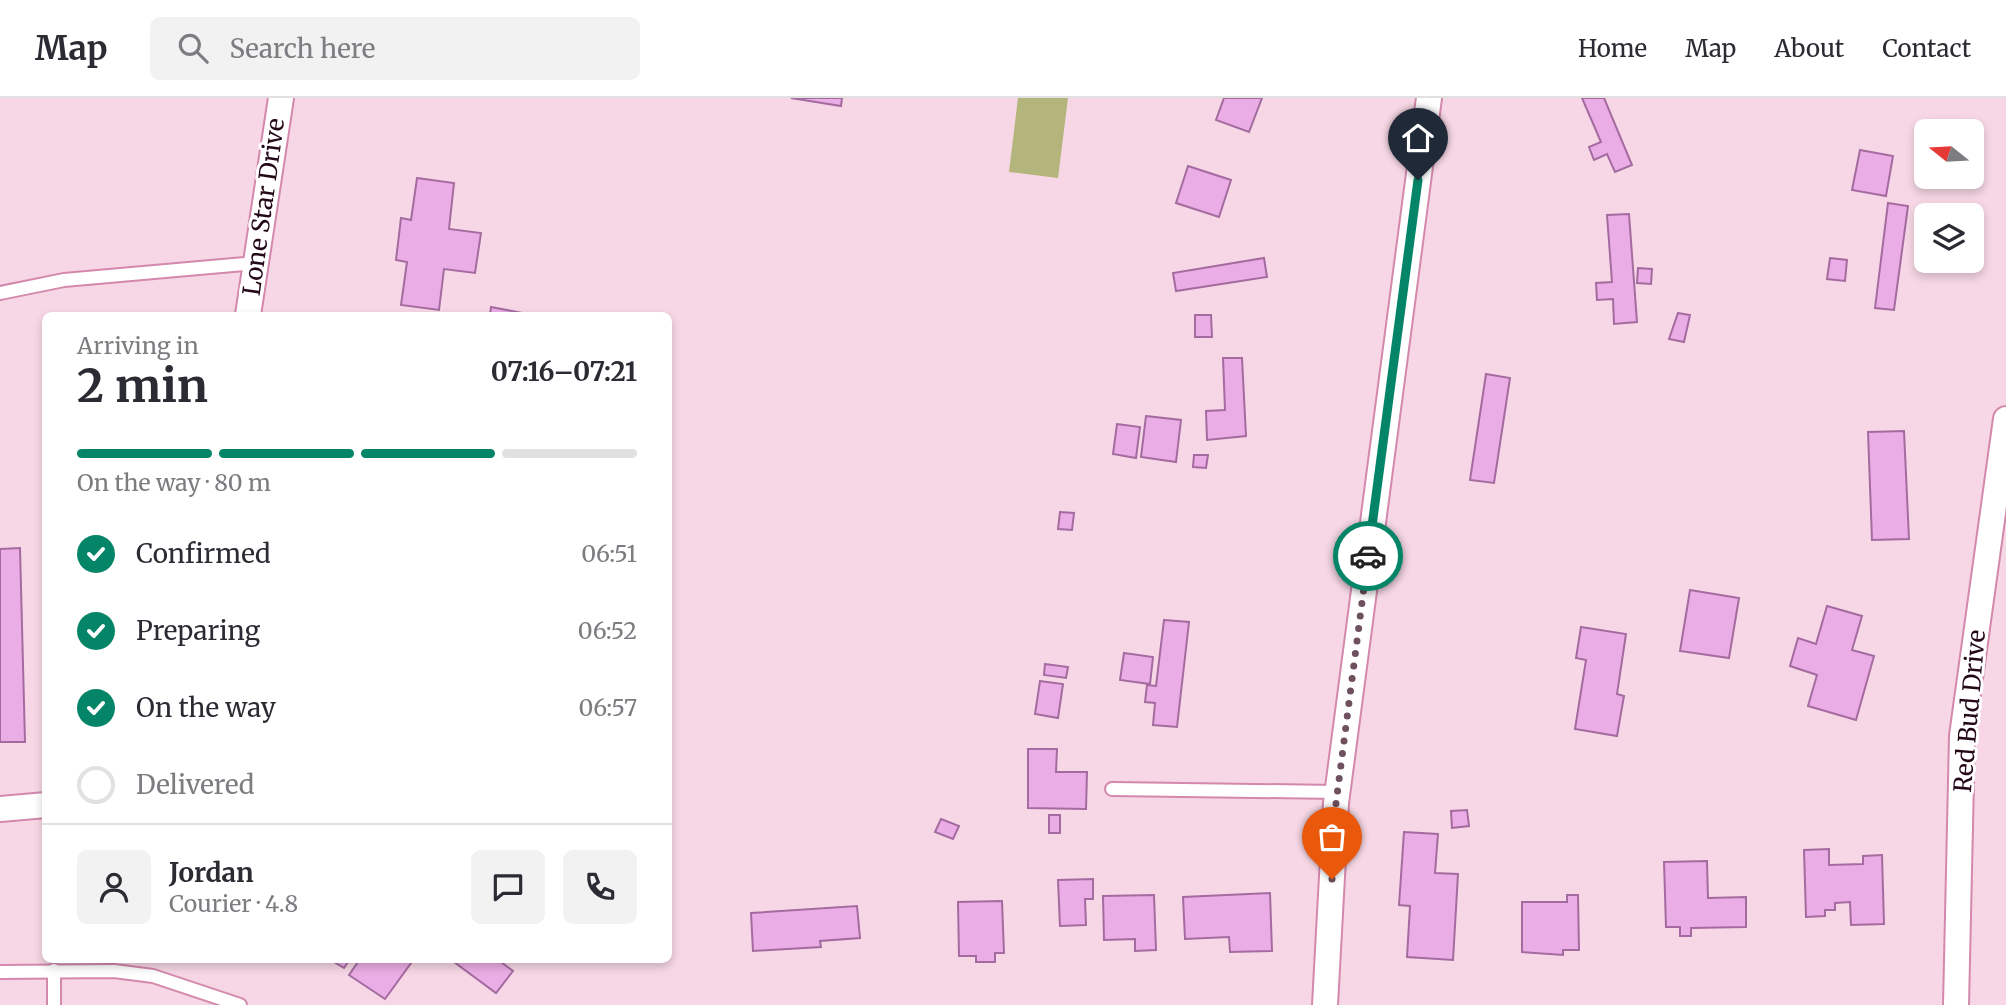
<!DOCTYPE html>
<html lang="en">
<head>
<meta charset="utf-8">
<style>
  body { margin:0; font-family:Merriweather,serif; background:#f2f2f3; color:#2b2b33; height:100vh; display:flex; flex-direction:column; font-size:26px; white-space:nowrap }
  * { box-sizing:border-box; margin:0 }
  p { font-size:23px; color:#7c7c81 }
  .icon { flex:none; width:38px; height:38px; fill:none; stroke:currentColor; stroke-width:2; stroke-linecap:round; stroke-linejoin:round }
  .map { position:relative; flex:1; overflow:hidden }
  .panel { position:absolute; left:42px; top:214px; width:630px; height:651px; display:flex; flex-direction:column; background:#fff; border-radius:10px; box-shadow:0 4px 10px #0003 }
  .panel>* { flex:none }
  .needle { width:46px; rotate:288deg }
  .tools { position:absolute; left:1914px; top:21px; display:grid; gap:14px }
  .tools a { display:grid; place-items:center; width:70px; height:70px; border-radius:10px; background:#fff; box-shadow:0 4px 10px #0003; font-size:35px }
  .pin { position:absolute; display:grid; place-items:center; width:60px; height:60px; color:#fff; margin:-72px -30px; border-radius:50% 50% 50% 0; rotate:-45deg; box-shadow:0 0 7px #0007 }
  .pin .icon { rotate:45deg }
  .courier { position:absolute; display:grid; place-items:center; width:70px; height:70px; margin:-35px; border:5px solid #048567; border-radius:50%; background:#fff; color:#222; box-shadow:0 2px 9px #0007 }
  .head em { font-style:normal; font-weight:700 }
  .head div { display:flex; flex-direction:column-reverse }
  .head { display:flex; align-items:center; justify-content:space-between; height:119px; padding:0 35px }
  h1 { font-size:46px; font-weight:700; line-height:52px }
  .bar { display:grid; grid-template-columns:repeat(4,1fr); gap:10px 7px; align-content:center; height:84px; padding:0 35px }
  .bar i { height:9px; border-radius:5px; background:#e1e1e2 }
  .bar .active { background:#048567 }
  .bar p { grid-column:span 4 }
  .line { display:flex; align-items:center; gap:18px; padding:0 35px; border-top:2px solid #e1e1e2 }
  .line div { flex:1 }
  .round { display:grid; place-items:center; flex:none; width:74px; height:74px; border-radius:10px; background:#f2f2f3 }
  ol { padding:0 35px; list-style:none }
  li { display:flex; align-items:center; gap:21px; height:77px }
  li p { margin-inline-start:auto }
  li .icon { padding:7px; border-radius:50%; background:#048567; color:#fff; stroke-width:4 }
  li:last-child { color:#7c7c81 }
  li i { width:38px; height:38px; border:4px solid #e1e1e2; border-radius:50% }
  header { display:flex; align-items:center; gap:42px; box-sizing:border-box; height:98px; padding:0 35px; background:#fff; border-bottom:2px solid #e1e1e2 }
  header strong { font-size:33px }
  nav { display:flex; gap:38px; margin-inline-start:auto; font-size:24px }
  .search { width:490px; height:63px; background:#f2f2f3; display:flex; align-items:center; gap:18px; box-sizing:border-box; padding:0 24px; border-radius:10px; color:#7c7c81; font-size:26px }
  .map>svg:first-child { display:block }
  .pitch { fill:#b3b57c }
  .building { fill:#ebade5; stroke:#a46ba0; stroke-width:2 }
  .lines { fill:none; stroke-linecap:round; stroke-linejoin:round }
  .service-casing { stroke:#d388ac; stroke-width:16 }
  .minor-casing { stroke:#d388ac; stroke-width:28 }
  .service { stroke:#fff; stroke-width:12 }
  .minor { stroke:#fff; stroke-width:24 }
  .done { stroke:#6e505f; stroke-width:7; stroke-dasharray:0 12.6 }
  .route { stroke:#048567; stroke-width:9 }
  .labels { text-anchor:middle; stroke-width:6; stroke-linejoin:round; paint-order:stroke }
  .street-label { font-size:24px; fill:#240817; stroke:#fff }
</style>
</head>
<body>
<header>
<strong>Map</strong>
<div class="search"><svg class="icon" aria-label="search" viewBox="0 0 24 24"><circle cx="10" cy="10" r="6"/><path d="M15 15l6 6"/></svg>Search here</div>
<nav><a>Home</a><a>Map</a><a>About</a><a>Contact</a></nav>
</header>
<div class="map">
<svg width="2006" height="907" viewBox="0 0 2006 907">
  <rect width="100%" height="100%" fill="#f7d7e5"/>
  <polygon class="pitch" points="1018,0 1068,0 1058,80 1009,74"/>
  <g class="building">
    <polygon points="791,0 842,0 841,8"/>
    <polygon points="1224,0 1262,0 1249,34 1216,22"/>
    <polygon points="1582,0 1604,0 1632,67 1615,74 1607,56 1594,62 1589,49 1601,44"/>
    <polygon points="1860,52 1893,58 1886,98 1852,92"/>
    <polygon points="1188,68 1231,82 1219,119 1176,105"/>
    <polygon points="417,80 454,85 449,131 481,135 475,175 444,171 439,212 401,207 407,164 396,162 401,120 411,122"/>
    <polygon points="1888,105 1908,108 1894,212 1875,210"/>
    <polygon points="1629,116 1637,224 1614,226 1613,201 1597,202 1596,185 1612,184 1607,117"/>
    <polygon points="1264,160 1267,179 1176,193 1173,175"/>
    <polygon points="1830,160 1847,162 1845,183 1827,181"/>
    <polygon points="1638,170 1652,171 1651,186 1637,185"/>
    <polygon points="491,209 533,217 490,217"/>
    <polygon points="1678,215 1690,217 1684,244 1669,241"/>
    <polygon points="1195,217 1211,217 1212,239 1195,239"/>
    <polygon points="1223,260 1242,260 1246,338 1207,342 1206,313 1225,312"/>
    <polygon points="1486,276 1510,280 1494,385 1470,382"/>
    <polygon points="1146,318 1181,322 1176,364 1141,359"/>
    <polygon points="1117,326 1140,329 1136,360 1113,356"/>
    <polygon points="1904,333 1909,441 1872,442 1868,334"/>
    <polygon points="1194,357 1208,357 1206,370 1193,369"/>
    <polygon points="1060,414 1074,415 1072,432 1058,431"/>
    <polygon points="20,450 25,644 0,644 0,451"/>
    <polygon points="1690,492 1739,500 1729,560 1680,553"/>
    <polygon points="1827,508 1862,518 1852,552 1874,558 1856,622 1808,608 1817,577 1790,568 1798,540 1816,546"/>
    <polygon points="1164,522 1189,524 1177,629 1153,627 1155,605 1145,604 1147,587 1156,588"/>
    <polygon points="1581,529 1626,536 1617,596 1624,598 1617,638 1575,631 1586,562 1576,560"/>
    <polygon points="1124,555 1153,559 1150,586 1120,582"/>
    <polygon points="1045,566 1068,569 1066,580 1044,577"/>
    <polygon points="1040,583 1063,586 1058,620 1035,616"/>
    <polygon points="1028,651 1057,651 1056,674 1087,674 1086,711 1028,710"/>
    <polygon points="1467,712 1469,728 1452,730 1451,713"/>
    <rect x="1049" y="717" width="11" height="18"/>
    <polygon points="941,721 959,728 953,741 935,734"/>
    <polygon points="1404,734 1438,736 1435,775 1458,776 1453,862 1407,859 1410,808 1399,807"/>
    <polygon points="1829,751 1829,767 1863,766 1863,758 1882,757 1884,826 1851,827 1850,804 1835,805 1835,812 1825,812 1825,818 1806,819 1804,752"/>
    <polygon points="1707,763 1708,800 1746,799 1746,829 1691,830 1691,838 1680,838 1680,829 1666,829 1664,764"/>
    <polygon points="1093,781 1093,801 1085,801 1086,827 1060,828 1058,782"/>
    <polygon points="1270,795 1272,853 1230,854 1229,839 1185,841 1183,799"/>
    <polygon points="1154,797 1156,852 1135,853 1135,841 1104,842 1103,798"/>
    <polygon points="1567,797 1578,797 1579,852 1563,852 1563,857 1522,854 1522,804 1567,804"/>
    <polygon points="1002,803 1004,855 995,855 995,864 976,864 976,858 959,858 958,804"/>
    <polygon points="857,808 860,840 820,843 821,849 753,853 751,815"/>
    <polygon points="329,861 350,861 344,870"/>
    <polygon points="360,861 414,861 385,901 349,877"/>
    <polygon points="450,861 497,861 513,873 496,895"/>
  </g>
  <g class="lines">
    <defs>
      <g id="service">
        <polyline points="0,195 64,182 256,165"/>
        <polyline points="1112,691 1337,694"/>
        <polyline points="54,872 54,907"/>
        <polyline points="0,874 114,873 153,878 240,907"/>
      </g>
      <g id="minor">
        <polyline points="248,217 281,0"/>
        <polyline points="0,711 46,707"/>
        <polyline points="1325,907 1336,705 1429,0"/>
        <polyline points="1956,907 1962,638 2006,321"/>
      </g>
    </defs>
    <use href="#service" class="service-casing"/>
    <use href="#minor" class="minor-casing"/>
    <use href="#service" class="service"/>
    <use href="#minor" class="minor"/>
  </g>
  <g class="lines">
    <polyline class="done" points="1332,781 1336,705 1368,458"/>
    <polyline class="route" points="1368,458 1418,82"/>
  </g>
  <g class="labels">
    <g class="street-label">
      <text transform="translate(264 109) rotate(-82)" y="8">Lone Star Drive</text>
      <text transform="translate(1970 613) rotate(-85)" y="8">Red Bud Drive</text>
    </g>
  </g>
</svg>
<div class="tools">
<a><svg class="needle" viewBox="-14 -14 28 28"><path d="M0-13l5 13h-10z" fill="#e53935"/><path d="M0 13l5-13h-10z" fill="#7c7c81"/></svg></a>
<a><svg class="icon" aria-label="layers" viewBox="0 0 24 24"><path d="M12 4l9 5-9 5-9-5zM3 14l9 5 9-5"/></svg></a>
</div>
<div class="pin" style="left:1332px;top:781px;background:#ea580c"><svg class="icon" aria-label="bag" viewBox="0 0 24 24"><path d="M5 8h14l-1 12H6zM9 8a3 3 0 0 1 6 0"/></svg></div>
<div class="pin" style="left:1418px;top:82px;background:#1f2937"><svg class="icon" aria-label="home" viewBox="0 0 24 24"><path d="M3 11l9-7 9 7M6 9v11h12V9"/></svg></div>
<div class="courier" style="left:1368px;top:458px"><svg class="icon" aria-label="car" viewBox="0 0 24 24"><path d="M5 17H2v-5l4-1 3-4h7l3 4 3 1v5h-3M9 17h6M6 11h13"/><circle cx="7" cy="17" r="2"/><circle cx="17" cy="17" r="2"/></svg></div>
<section class="panel">
<div class="head"><div><h1>2 min</h1><p>Arriving in</p></div><em>07:16–07:21</em></div>
<div class="bar"><i class="active"></i><i class="active"></i><i class="active"></i><i></i><p>On the way · 80 m</p></div>
<ol>
<li><svg class="icon" aria-label="check" viewBox="0 0 24 24"><path d="M5 12l5 5 9-10"/></svg>Confirmed<p>06:51</p></li>
<li><svg class="icon" aria-label="check" viewBox="0 0 24 24"><path d="M5 12l5 5 9-10"/></svg>Preparing<p>06:52</p></li>
<li><svg class="icon" aria-label="check" viewBox="0 0 24 24"><path d="M5 12l5 5 9-10"/></svg>On the way<p>06:57</p></li>
<li><i></i>Delivered</li>
</ol>
<div class="line" style="height:126px"><a class="round"><svg class="icon" aria-label="person" viewBox="0 0 24 24"><circle cx="12" cy="8" r="4"/><path d="M4 21q1-7 8-7t8 7"/></svg></a><div><b>Jordan</b><p>Courier · 4.8</p></div><a class="round"><svg class="icon" aria-label="chat" viewBox="0 0 24 24"><path d="M4 5h16v11H9l-5 4z"/></svg></a><a class="round"><svg class="icon" aria-label="phone" viewBox="0 0 24 24"><path d="M5 4h4l2 5-3 2q2 4 5 5l2-3 5 2v4C11 20 4 13 5 4z"/></svg></a></div>
</section>
</div>
</body>
</html>
